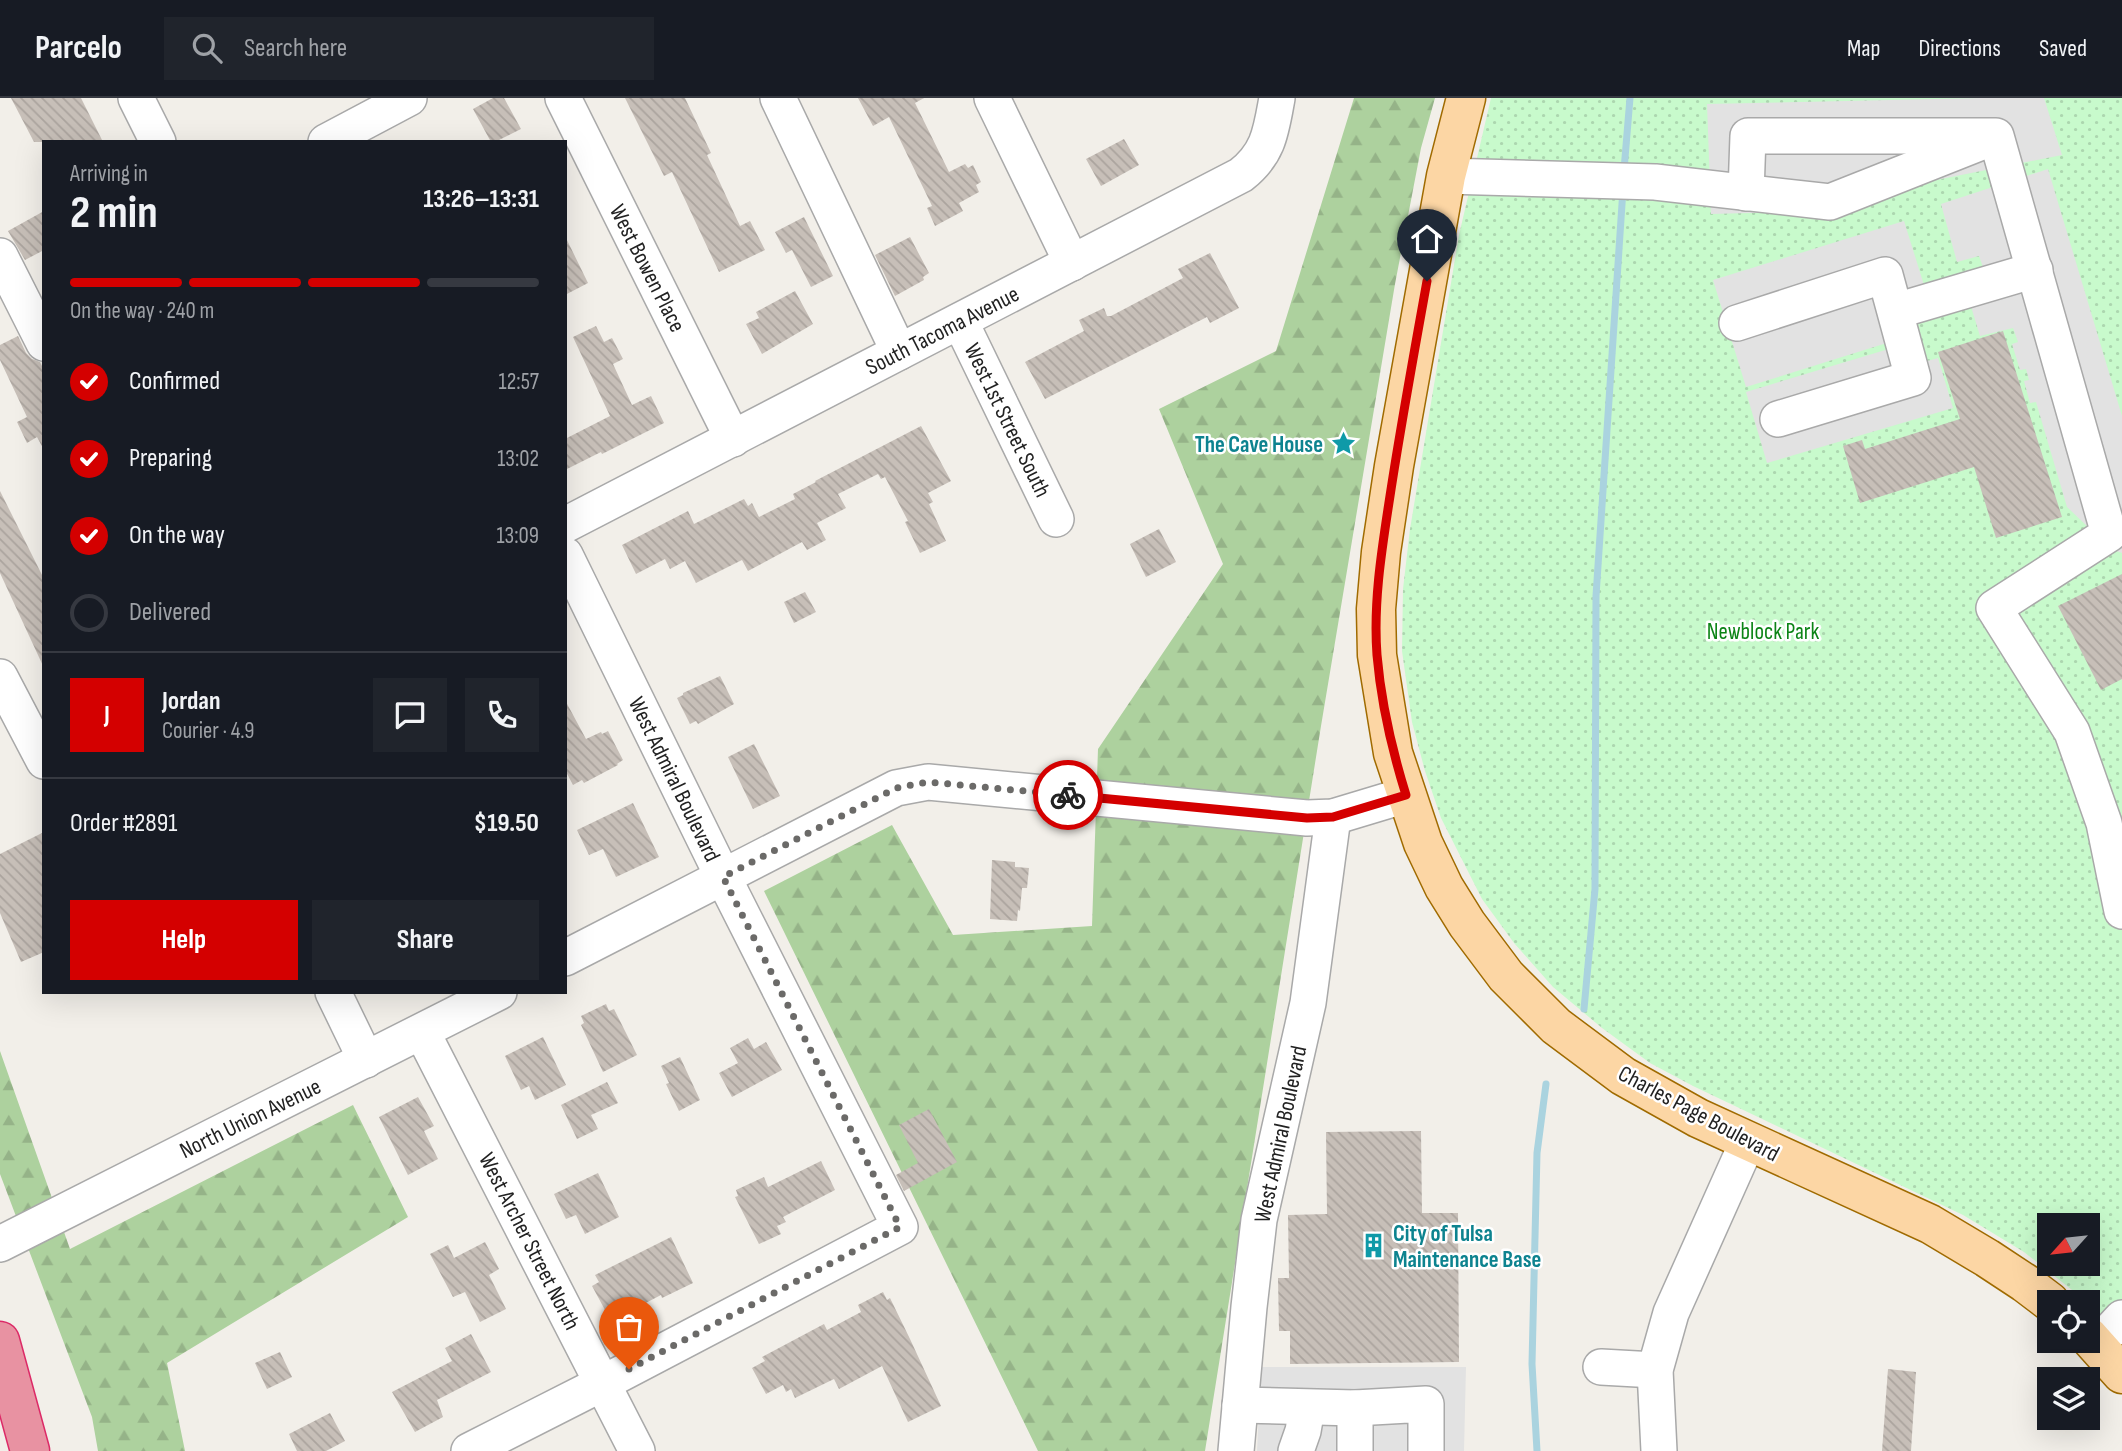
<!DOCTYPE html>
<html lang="en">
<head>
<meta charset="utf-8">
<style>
  body { margin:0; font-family:"Sofia Sans Condensed",sans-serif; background:#20242c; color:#f1f3f6; height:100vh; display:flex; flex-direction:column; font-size:26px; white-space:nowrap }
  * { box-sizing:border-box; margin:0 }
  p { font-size:23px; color:#9ea1a6 }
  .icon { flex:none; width:38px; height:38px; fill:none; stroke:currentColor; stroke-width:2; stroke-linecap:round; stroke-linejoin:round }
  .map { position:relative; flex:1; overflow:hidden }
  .sheet { position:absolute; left:42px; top:42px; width:525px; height:854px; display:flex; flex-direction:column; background:#171b24; border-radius:0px; box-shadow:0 7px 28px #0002 }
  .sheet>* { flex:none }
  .needle { width:46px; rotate:243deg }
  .tools { position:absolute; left:2037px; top:1115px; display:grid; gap:14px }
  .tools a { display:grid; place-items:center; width:63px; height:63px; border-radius:0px; background:#171b24; box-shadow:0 7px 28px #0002; font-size:35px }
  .pin { position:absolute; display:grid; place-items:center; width:60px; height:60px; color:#fff; margin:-72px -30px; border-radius:50% 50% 50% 0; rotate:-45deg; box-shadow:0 0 7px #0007 }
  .pin .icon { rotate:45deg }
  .courier { position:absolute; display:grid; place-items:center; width:70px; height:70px; margin:-35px; border:5px solid #d40000; border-radius:50%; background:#fff; color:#222; box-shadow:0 2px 9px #0007 }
  .head em { font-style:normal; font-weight:700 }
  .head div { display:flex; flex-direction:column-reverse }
  .head { display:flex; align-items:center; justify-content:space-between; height:119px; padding:0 28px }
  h1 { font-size:46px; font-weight:700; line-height:52px }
  .bar { display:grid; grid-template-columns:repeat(4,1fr); gap:10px 7px; align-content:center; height:84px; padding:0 28px }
  .bar i { height:9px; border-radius:5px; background:#363941 }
  .bar .active { background:#d40000 }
  .bar p { grid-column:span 4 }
  .line { display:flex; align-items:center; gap:18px; padding:0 28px; border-top:2px solid #363941 }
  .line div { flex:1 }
  .round { display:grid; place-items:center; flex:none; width:74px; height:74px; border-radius:0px; background:#20242c }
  ol { padding:0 28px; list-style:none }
  li { display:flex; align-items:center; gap:21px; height:77px }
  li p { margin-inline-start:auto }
  li .icon { padding:7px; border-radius:50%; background:#d40000; color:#fff; stroke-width:4 }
  li:last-child { color:#9ea1a6 }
  li i { width:38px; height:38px; border:4px solid #363941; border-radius:50% }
  .primary-button { display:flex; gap:14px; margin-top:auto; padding:14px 28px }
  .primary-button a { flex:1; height:80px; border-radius:0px; background:#d40000; color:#fff; font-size:28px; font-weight:700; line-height:80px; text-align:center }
  .primary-button a+a { background:#20242c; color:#f1f3f6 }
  header { display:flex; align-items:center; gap:42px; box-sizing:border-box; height:98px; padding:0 35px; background:#171b24; border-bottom:2px solid #363941 }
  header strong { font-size:33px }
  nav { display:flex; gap:38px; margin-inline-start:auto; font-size:24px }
  .search { width:490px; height:63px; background:#20242c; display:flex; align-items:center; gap:18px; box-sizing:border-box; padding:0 24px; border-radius:0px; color:#9ea1a6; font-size:26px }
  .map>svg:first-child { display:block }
  .forest { fill:url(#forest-firs) }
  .park { fill:url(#park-dots); fill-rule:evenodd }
  .parking { fill:#e2e2e2 }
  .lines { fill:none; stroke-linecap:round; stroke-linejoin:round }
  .stream { stroke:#aad3df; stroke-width:7 }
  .building { fill:url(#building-back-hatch) }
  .minor-casing { stroke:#a9a9a9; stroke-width:38 }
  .major-casing { stroke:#a06b00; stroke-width:41 }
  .highway-casing { stroke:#dc2a67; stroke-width:41 }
  .minor { stroke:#fff; stroke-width:35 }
  .major { stroke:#fcd6a4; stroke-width:38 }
  .highway { stroke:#e892a2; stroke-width:38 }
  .done { stroke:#6b6a68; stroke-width:7; stroke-dasharray:0 12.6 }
  .route { stroke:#d40000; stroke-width:9 }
  .labels { text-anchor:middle; stroke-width:5; stroke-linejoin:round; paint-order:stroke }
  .street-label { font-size:23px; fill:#222; stroke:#fff }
  .culture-label { font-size:23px; font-weight:bold; fill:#0d838f; stroke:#fff; text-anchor:end }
  .park-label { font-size:23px; fill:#0c8416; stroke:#fff }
</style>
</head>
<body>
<header>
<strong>Parcelo</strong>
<div class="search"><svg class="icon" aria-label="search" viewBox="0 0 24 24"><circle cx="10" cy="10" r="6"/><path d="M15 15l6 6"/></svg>Search here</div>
<nav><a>Map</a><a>Directions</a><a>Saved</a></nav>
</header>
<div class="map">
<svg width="2122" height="1353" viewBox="0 0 2122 1353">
  <defs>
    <pattern id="forest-firs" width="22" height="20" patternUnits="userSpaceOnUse" patternTransform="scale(1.75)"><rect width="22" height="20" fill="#add19e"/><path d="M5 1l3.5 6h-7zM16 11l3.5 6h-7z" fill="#95b388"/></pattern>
    <pattern id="park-dots" width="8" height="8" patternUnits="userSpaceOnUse" patternTransform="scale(1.75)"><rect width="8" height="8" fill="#c8facc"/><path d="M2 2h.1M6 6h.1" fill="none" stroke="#acd6af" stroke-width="1.8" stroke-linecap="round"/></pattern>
    <pattern id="building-back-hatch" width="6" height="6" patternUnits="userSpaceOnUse" patternTransform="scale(1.75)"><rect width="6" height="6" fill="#c7bfb8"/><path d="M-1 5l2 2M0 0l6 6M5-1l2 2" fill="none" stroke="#aba49e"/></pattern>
  </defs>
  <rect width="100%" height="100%" fill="#f2efe9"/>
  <g class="forest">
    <polygon points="1354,0 1435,0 1421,50 1395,186 1321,628 1205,1353 1038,1353 764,793 892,727 953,837 1092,828 1098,651 1223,466 1159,311 1276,253"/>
    <polygon points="0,953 70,1151 353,1007 408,1119 167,1265 185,1353 98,1353 92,1319 0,1076"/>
  </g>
  <path class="park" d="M1491,0H2122V1238L2091,1207L2024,1154L1963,1117L1693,988L1650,965L1602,930L1553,889L1514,845L1482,801L1441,720L1425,673L1412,624L1402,553L1403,491L1410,431L1459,137ZM2049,1127H2088V1166H2049Z"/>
  <g class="parking">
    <polygon points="1980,0 2044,0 2062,57 1931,83 1831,113 1711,116 1707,6"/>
    <polygon points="2048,71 2122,318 2122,455 2111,451 2067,409 2036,304 2030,305 2024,283 2029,282 2026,271 2020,272 2012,246 2018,244 2013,230 1980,238 1962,179 1984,172 1979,158 1957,164 1941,106"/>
    <polygon points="1904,123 1933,216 1886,231 1890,244 1746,289 1713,182"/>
    <polygon points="1892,250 1898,271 1938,260 1953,310 1767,365 1746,294"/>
    <polygon points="1261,1269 1466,1269 1464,1353 1257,1353"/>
  </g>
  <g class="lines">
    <g class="stream">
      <polyline points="1624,72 1630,0"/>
      <polyline points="1584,911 1595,791 1596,498 1623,91"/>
      <polyline points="1537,1353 1532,1266 1537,1055 1546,986"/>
    </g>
  </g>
  <g class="building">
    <polygon points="11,0 81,0 103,44 34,44"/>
    <polygon points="493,0 504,0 521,31 495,44 491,44 473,11"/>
    <polygon points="625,0 685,0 711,55 707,57 740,128 750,123 765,152 719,174 672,74 664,78"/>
    <polygon points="858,0 924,0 915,5 949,74 965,66 968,70 973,67 981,84 976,87 979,94 959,105 963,113 935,128 927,110 932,108 889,19 873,28"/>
    <polygon points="1124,41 1139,67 1101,88 1086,61"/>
    <polygon points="44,113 44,152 25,162 8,133"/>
    <polygon points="804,119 833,178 811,189 792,152 786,155 775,134"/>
    <polygon points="565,138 588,185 565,197"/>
    <polygon points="910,139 929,175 923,179 924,182 895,198 875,157"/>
    <polygon points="1210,155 1239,210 1210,225 1207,219 1045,301 1025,264 1084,233 1079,222 1104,210 1107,218 1111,218 1183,180 1178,171"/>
    <polygon points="795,193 813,226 762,256 746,226 759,220 756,214"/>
    <polygon points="596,228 604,244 612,240 623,261 613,266 632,307 651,298 664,325 602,356 601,354 565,372 565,341 610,318 573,239"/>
    <polygon points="2003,233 2062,419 1996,440 1974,369 1860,405 1843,348 1862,342 1865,351 1960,321 1938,254"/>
    <polygon points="18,238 26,255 32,261 40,264 44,272 44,352 37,339 27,345 17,324 27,319 0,262 0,247"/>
    <polygon points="921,328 951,383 928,395 933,404 929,406 946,443 920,455 905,424 908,423 885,379 881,381 878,376 838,396 846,410 817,425 826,442 807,452 802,444 748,473 742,462 696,485 685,463 670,471 665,461 636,476 622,447 688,413 694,426 744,401 748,408 752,405 759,419 795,401 793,396 816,384 815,383"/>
    <polygon points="0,393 44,481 44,570 0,475"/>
    <polygon points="1159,431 1176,464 1146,479 1130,446"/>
    <polygon points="2122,476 2122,581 2101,592 2058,508"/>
    <polygon points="805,494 816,514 794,525 784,504"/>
    <polygon points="720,578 734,606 698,626 696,623 690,626 677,600 683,597 683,595"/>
    <polygon points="565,602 586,641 601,634 602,636 608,633 623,662 617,666 618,667 584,685 582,682 573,687 565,672"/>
    <polygon points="754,646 780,698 753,711 728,659"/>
    <polygon points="633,705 659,759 616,779 603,751 589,757 577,732"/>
    <polygon points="44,734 44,854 21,864 0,815 0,756"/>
    <polygon points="992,762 1015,764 1015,769 1029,770 1027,790 1022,790 1020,813 1018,812 1017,823 990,821"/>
    <polygon points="606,906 609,913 614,911 637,957 603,974 581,927 584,925 581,918"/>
    <polygon points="543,939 566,987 535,1002 529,988 521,992 505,958"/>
    <polygon points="748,940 754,951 766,944 782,972 732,999 719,975 738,965 730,950"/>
    <polygon points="680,959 700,1002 679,1013 666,986 669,985 661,968"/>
    <polygon points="607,984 618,1005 591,1017 598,1031 577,1041 561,1007"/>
    <polygon points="418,999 434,1028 424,1033 438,1061 408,1077 379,1019"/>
    <polygon points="929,1011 957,1064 904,1093 896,1077 918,1065 899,1027"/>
    <polygon points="1421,1033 1422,1115 1458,1115 1459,1264 1290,1266 1290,1233 1279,1233 1278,1180 1289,1180 1288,1117 1327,1116 1326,1034"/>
    <polygon points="821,1063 835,1092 783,1119 786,1124 777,1128 781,1136 759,1146 735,1099 738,1098 736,1092 764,1079 768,1089"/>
    <polygon points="598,1075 619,1119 585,1136 576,1117 566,1121 554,1096"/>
    <polygon points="671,1139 693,1185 662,1200 661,1197 611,1223 592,1188 599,1184 595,1177"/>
    <polygon points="485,1144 499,1171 489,1177 506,1211 480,1224 465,1194 453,1199 430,1156 448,1147 454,1160"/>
    <polygon points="883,1194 887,1202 890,1200 910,1241 941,1308 908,1324 882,1268 839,1291 834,1281 795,1300 791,1291 786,1294 783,1287 766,1296 752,1270 765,1263 762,1259 824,1226 827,1232 861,1214 858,1207"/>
    <polygon points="471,1236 491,1274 437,1302 443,1319 415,1334 392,1294 452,1263 445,1250"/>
    <polygon points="280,1254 292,1279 267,1291 255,1265"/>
    <polygon points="1888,1271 1916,1274 1911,1353 1882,1353"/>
    <polygon points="330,1315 345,1343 326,1353 297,1353 289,1336"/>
  </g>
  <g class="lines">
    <defs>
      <g id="minor">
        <polyline points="136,0 158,44"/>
        <polyline points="563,0 733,341"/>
        <polyline points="778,0 899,254"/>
        <polyline points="992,0 1072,165"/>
        <polyline points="326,44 409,0"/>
        <polyline points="1446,78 1655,84 1830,104 1979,45"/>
        <polyline points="1746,95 1748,38 1996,38 2109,436 1994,510 2072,634 2104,725 2122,813"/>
        <polyline points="0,158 44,245"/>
        <polyline points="1896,213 2035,172"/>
        <polyline points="960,223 1056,421"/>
        <polyline points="1737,225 1885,177 1913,280 1778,321"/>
        <path d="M565,427L1241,77C1269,55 1271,33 1277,0"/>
        <polyline points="0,579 44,663"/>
        <polyline points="565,860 896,690 928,684 1307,720 1333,719 1406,697"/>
        <polyline points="333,894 366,962"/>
        <polyline points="422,934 637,1353"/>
        <polyline points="0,1146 499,894"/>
        <polyline points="2097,1247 2122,1220"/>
        <polyline points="1601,1269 1655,1272"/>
        <polyline points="1240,1307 1355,1310 1426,1306 1426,1353"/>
        <polyline points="1355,1310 1355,1353"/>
        <polyline points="469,1353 603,1285 900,1129 723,779 565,457"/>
        <polyline points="1236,1353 1249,1209 1259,1122 1308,905 1333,719"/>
        <polyline points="1296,1353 1303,1333 1307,1310"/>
        <polyline points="1659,1353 1655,1272 1671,1215 1748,1043"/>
      </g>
      <g id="major">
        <polyline points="1466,0 1446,78 1394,368 1381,454 1376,511 1377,557 1393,655 1423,745 1444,789 1467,826 1506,878 1556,928 1623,978 1698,1020 1930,1126 1987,1160 2025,1185 2050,1204"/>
        <polyline points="2088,1238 2122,1276"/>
      </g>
      <polyline id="highway" points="0,1243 30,1353"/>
    </defs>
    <use href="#minor" class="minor-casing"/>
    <use href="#major" class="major-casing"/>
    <use href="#highway" class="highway-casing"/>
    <use href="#minor" class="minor"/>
    <use href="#major" class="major"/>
    <use href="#highway" class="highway"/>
  </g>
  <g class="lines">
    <polyline class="done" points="629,1271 900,1129 723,779 896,690 928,684 1068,697"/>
    <path class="route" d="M1068,697L1307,720L1333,719L1406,697C1392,652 1381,604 1377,557C1373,504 1382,450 1390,398C1401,326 1414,255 1427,183"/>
  </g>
  <defs>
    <symbol id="sight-bare" viewBox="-9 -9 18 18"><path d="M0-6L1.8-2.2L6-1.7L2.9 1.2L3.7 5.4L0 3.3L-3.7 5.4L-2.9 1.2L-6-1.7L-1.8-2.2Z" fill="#0f9aa8" stroke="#fff" stroke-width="2.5" paint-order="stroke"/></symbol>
    <symbol id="building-bare" viewBox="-9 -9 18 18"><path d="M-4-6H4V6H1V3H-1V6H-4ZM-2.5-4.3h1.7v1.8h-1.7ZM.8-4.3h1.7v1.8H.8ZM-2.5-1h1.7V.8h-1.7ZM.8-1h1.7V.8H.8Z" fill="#0f9aa8" stroke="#fff" stroke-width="2.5" paint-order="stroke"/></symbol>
  </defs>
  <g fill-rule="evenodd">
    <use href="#sight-bare" x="1326" y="328" width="35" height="35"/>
    <use href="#building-bare" x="1356" y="1130" width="35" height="35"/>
  </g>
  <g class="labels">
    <g class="street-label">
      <text transform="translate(648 170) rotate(63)" y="8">West Bowen Place</text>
      <text transform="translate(942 232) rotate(-27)" y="8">South Tacoma Avenue</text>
      <text transform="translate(1008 322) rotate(64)" y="8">West 1st Street South</text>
      <text transform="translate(675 681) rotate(64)" y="8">West Admiral Boulevard</text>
      <text transform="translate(1699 1015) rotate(28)" y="8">Charles Page Boulevard</text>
      <text transform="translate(250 1020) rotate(-26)" y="8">North Union Avenue</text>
      <text transform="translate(1280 1036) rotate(-78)" y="8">West Admiral Boulevard</text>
      <text transform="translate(530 1143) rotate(63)" y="8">West Archer Street North</text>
    </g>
    <g class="culture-label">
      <text x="1323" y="354">The Cave House</text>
      <text x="1393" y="1143" text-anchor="start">City of Tulsa<tspan x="1393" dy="26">Maintenance Base</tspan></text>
    </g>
    <g class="park-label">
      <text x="1763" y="541">Newblock Park</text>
    </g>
  </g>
</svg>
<div class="tools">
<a><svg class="needle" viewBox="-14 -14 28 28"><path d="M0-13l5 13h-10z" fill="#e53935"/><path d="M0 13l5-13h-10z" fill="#9ea1a6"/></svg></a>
<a><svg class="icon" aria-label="locate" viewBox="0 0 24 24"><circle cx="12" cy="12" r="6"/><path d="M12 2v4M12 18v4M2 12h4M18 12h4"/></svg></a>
<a><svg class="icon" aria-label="layers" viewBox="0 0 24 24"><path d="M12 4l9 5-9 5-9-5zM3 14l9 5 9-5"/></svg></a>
</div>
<div class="pin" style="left:629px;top:1271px;background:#ea580c"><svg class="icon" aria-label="bag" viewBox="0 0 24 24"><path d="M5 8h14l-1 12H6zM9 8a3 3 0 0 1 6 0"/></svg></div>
<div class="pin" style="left:1427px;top:183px;background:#1f2937"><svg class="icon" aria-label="home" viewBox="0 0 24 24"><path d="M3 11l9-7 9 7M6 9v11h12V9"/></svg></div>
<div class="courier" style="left:1068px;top:697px"><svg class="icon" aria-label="bike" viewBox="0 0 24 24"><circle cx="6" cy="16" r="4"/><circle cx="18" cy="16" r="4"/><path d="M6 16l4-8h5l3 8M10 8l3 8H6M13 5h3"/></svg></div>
<section class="sheet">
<div class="head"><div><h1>2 min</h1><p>Arriving in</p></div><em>13:26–13:31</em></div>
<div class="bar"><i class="active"></i><i class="active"></i><i class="active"></i><i></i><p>On the way · 240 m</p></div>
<ol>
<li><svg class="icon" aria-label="check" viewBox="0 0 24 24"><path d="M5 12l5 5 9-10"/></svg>Confirmed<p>12:57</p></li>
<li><svg class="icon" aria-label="check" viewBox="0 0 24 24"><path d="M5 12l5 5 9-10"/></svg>Preparing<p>13:02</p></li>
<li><svg class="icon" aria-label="check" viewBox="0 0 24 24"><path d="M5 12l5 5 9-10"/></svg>On the way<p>13:09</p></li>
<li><i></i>Delivered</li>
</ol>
<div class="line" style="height:126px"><b class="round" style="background:#d40000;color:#fff">J</b><div><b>Jordan</b><p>Courier · 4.9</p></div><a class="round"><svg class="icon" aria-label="chat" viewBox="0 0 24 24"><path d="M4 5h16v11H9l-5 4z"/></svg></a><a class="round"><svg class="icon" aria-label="phone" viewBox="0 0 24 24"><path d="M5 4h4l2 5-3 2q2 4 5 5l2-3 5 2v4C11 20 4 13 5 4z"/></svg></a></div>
<div class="line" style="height:91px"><div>Order #2891</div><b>$19.50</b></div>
<div class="primary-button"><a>Help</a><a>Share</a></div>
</section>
</div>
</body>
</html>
